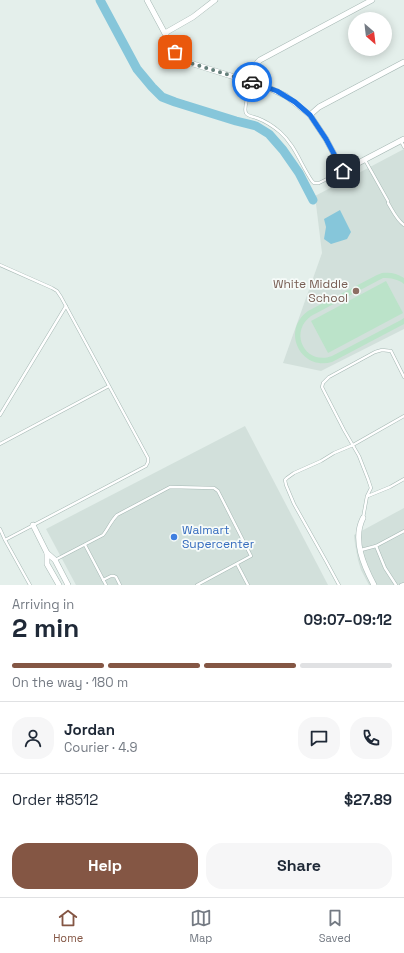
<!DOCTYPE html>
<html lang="en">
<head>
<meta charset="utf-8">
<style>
  body { margin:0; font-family:"Space Grotesk",sans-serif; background:#f6f6f7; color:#1f2937; height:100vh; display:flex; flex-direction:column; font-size:15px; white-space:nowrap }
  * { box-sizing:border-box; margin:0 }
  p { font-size:13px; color:#747a83 }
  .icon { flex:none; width:22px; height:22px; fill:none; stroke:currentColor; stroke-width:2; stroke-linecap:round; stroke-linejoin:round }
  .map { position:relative; height:585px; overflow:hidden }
  .panel { display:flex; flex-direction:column; background:#fff; flex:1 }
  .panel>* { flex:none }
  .needle { width:26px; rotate:152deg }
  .tools { position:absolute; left:348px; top:12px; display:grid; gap:8px }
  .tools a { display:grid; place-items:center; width:44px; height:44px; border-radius:50%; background:#fff; box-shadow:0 2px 10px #0003; font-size:20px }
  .pin { position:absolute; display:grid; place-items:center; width:34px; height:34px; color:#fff; margin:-17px; border-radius:8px; box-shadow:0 2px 6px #0006 }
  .courier { position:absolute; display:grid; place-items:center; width:40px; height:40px; margin:-20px; border:3px solid #1a73e8; border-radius:50%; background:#fff; color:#222; box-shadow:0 1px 5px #0007 }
  .head em { font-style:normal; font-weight:800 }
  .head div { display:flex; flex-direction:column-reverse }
  .head { display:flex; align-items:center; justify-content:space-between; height:68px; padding:0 12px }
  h1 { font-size:26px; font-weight:800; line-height:30px }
  .bar { display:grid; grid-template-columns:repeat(4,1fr); gap:6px 4px; align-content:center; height:48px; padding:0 12px }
  .bar i { height:5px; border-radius:3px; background:#e0e1e3 }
  .bar .selected { background:#845644 }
  .bar p { grid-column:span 4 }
  .line { display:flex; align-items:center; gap:10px; padding:0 12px; border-top:1px solid #e0e1e3 }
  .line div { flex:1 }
  .round { display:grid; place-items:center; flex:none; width:42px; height:42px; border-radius:16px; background:#f6f6f7 }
  .action { display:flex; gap:8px; margin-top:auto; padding:8px 12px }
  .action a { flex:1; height:46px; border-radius:16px; background:#845644; color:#fff; font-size:16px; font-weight:800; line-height:46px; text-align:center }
  .action a+a { background:#f6f6f7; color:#1f2937 }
  .tabs { display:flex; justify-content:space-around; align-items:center; height:56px; border-top:1px solid #e0e1e3; background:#fff; font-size:11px; color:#747a83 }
  .tabs a { display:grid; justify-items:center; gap:2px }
  .tabs .selected { color:#845644 }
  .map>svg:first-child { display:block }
  .built { fill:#d2e0db }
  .green { fill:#bbe3c9 }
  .water { fill:#86c6da }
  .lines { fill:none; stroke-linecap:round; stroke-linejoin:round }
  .river { stroke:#86c6da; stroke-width:9 }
  .lane-casing { stroke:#a6b8b4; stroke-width:3.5 }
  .street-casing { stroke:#a6b8b4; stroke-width:6 }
  .lane { stroke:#fff; stroke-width:2.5 }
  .street { stroke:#fff; stroke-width:5 }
  .done { stroke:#65807b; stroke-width:4; stroke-dasharray:0 7.2 }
  .route { stroke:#1a73e8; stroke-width:5 }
  .education-dot { fill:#8d6e63; stroke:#f6fbf9; stroke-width:1.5 }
  .shop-dot { fill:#3f7fe0; stroke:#f6fbf9; stroke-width:1.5 }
  .labels { text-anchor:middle; stroke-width:3.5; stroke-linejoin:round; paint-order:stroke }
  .education-label { font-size:12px; fill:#785e54; stroke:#f6fbf9; text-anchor:end }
  .shop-label { font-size:12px; fill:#366cbe; stroke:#f6fbf9; text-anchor:start }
</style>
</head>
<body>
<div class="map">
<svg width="404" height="585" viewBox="0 0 404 585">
  <rect width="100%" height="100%" fill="#e4efeb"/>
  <g class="built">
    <polygon points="404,149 404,329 321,371 283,363 322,253 315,196"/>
    <polygon points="245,426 328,585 76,585 46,529"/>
    <polygon points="404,508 404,585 369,585 361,570 358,560 355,544 354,535"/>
  </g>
  <g class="green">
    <path d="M382,273C390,272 397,273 404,278V284C398,279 391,278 383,278L311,316C288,333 306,366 332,356L401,320L404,318V324L332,362C300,371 281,330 308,311L377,275Z"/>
    <polygon points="386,281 403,313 328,353 311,321"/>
  </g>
  <polygon class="water" points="340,210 351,232 347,239 331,244 324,239 326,227 324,219"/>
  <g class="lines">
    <polyline class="river" points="100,0 137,69 152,87 162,97 175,102 236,121 256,126 269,134 283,150 299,173 313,200"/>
    <defs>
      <g id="lane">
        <path d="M252,83C250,89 243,108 246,113C247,116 254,117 257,118C265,121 273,126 280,132C295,145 301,165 312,181L314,183H319L343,171"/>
        <polyline points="401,141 404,147"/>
        <polyline points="365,160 388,201"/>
        <path d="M388,203C393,211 396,219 404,225"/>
        <polyline points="0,265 52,288 57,291 61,297 148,458 148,462 146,466 5,540 0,529"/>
        <polyline points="0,415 66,306"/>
        <polyline points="0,444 109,386"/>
        <polyline points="368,496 390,487 404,479"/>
        <polyline points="363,518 367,496 371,488 368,479 359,456 344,430 325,393 322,387 323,383 329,377 375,352 382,350 391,351 404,377"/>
        <polyline points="5,540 30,585"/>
        <polyline points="85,545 106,585"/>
        <polyline points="376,546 385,568 396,585"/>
        <polyline points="361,550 376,546 404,531"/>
        <path d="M55,560L103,535C108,529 111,521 117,515L170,487L214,488L218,491L251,556L197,585"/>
        <polyline points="237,564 248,585"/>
        <polyline points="103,580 111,576 114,576 116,577 120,585"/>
        <polyline points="339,585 326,561 294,504 286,485 285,480 287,478 294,473 321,461 334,453 353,445 404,416"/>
        <polyline points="401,585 404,584"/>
      </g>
      <g id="street">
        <polyline points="147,0 175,52 180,58 187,62 269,88 286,96 310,115 326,139 343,171 404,139"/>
        <polyline points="165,33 193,17 215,0"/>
        <path d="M249,81C251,73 253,66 260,60L372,0"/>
        <polyline points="310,115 319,107 404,62"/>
        <path d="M363,518C352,540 364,566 374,585"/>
        <polyline points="33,525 47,553 55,560 68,585"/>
        <polyline points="47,553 47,564 59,585"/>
      </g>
    </defs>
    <use href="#lane" class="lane-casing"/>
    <use href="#street" class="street-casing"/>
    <use href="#lane" class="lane"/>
    <use href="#street" class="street"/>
  </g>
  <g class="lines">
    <polyline class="done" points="175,52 180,58 187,62 252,82"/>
    <polyline class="route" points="252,82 277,91 295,102 310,115 326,139 343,171"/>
  </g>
  <circle class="education-dot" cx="356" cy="291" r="4"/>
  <circle class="shop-dot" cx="174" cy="537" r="4"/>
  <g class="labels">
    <g class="education-label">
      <text x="348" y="288">White Middle<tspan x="348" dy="14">School</tspan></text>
    </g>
    <g class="shop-label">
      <text x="182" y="534">Walmart<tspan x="182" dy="14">Supercenter</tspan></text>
    </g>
  </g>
</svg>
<div class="tools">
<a><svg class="needle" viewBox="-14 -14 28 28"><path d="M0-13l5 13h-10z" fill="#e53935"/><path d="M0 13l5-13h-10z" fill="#747a83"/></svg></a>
</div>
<div class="pin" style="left:175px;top:52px;background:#ea580c"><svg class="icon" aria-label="bag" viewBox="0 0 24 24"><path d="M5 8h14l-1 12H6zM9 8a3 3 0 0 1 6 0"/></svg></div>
<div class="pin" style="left:343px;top:171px;background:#1f2937"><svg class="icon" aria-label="home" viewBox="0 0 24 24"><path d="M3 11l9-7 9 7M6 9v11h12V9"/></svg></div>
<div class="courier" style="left:252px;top:82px"><svg class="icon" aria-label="car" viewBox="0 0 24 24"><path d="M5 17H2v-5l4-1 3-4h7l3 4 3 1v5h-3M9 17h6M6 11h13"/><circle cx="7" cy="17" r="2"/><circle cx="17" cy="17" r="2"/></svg></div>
</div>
<section class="panel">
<div class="head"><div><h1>2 min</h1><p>Arriving in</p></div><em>09:07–09:12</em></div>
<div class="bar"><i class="selected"></i><i class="selected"></i><i class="selected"></i><i></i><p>On the way · 180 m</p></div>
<div class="line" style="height:72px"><a class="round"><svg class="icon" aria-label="person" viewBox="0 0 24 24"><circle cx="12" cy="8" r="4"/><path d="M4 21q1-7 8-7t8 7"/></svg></a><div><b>Jordan</b><p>Courier · 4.9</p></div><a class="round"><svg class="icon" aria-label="chat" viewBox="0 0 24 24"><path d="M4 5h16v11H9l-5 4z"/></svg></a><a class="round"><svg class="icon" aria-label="phone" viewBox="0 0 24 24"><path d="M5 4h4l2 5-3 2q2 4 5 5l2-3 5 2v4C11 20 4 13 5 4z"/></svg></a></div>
<div class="line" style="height:52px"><div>Order #8512</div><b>$27.89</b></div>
<div class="action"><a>Help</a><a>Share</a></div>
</section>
<nav class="tabs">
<a class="selected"><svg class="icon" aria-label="home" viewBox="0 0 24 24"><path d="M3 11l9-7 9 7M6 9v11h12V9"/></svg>Home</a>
<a><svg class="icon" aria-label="map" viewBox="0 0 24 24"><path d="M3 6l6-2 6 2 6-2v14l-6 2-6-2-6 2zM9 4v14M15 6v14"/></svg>Map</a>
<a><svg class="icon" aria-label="saved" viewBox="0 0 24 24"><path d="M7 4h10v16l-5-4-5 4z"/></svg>Saved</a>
</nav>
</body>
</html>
